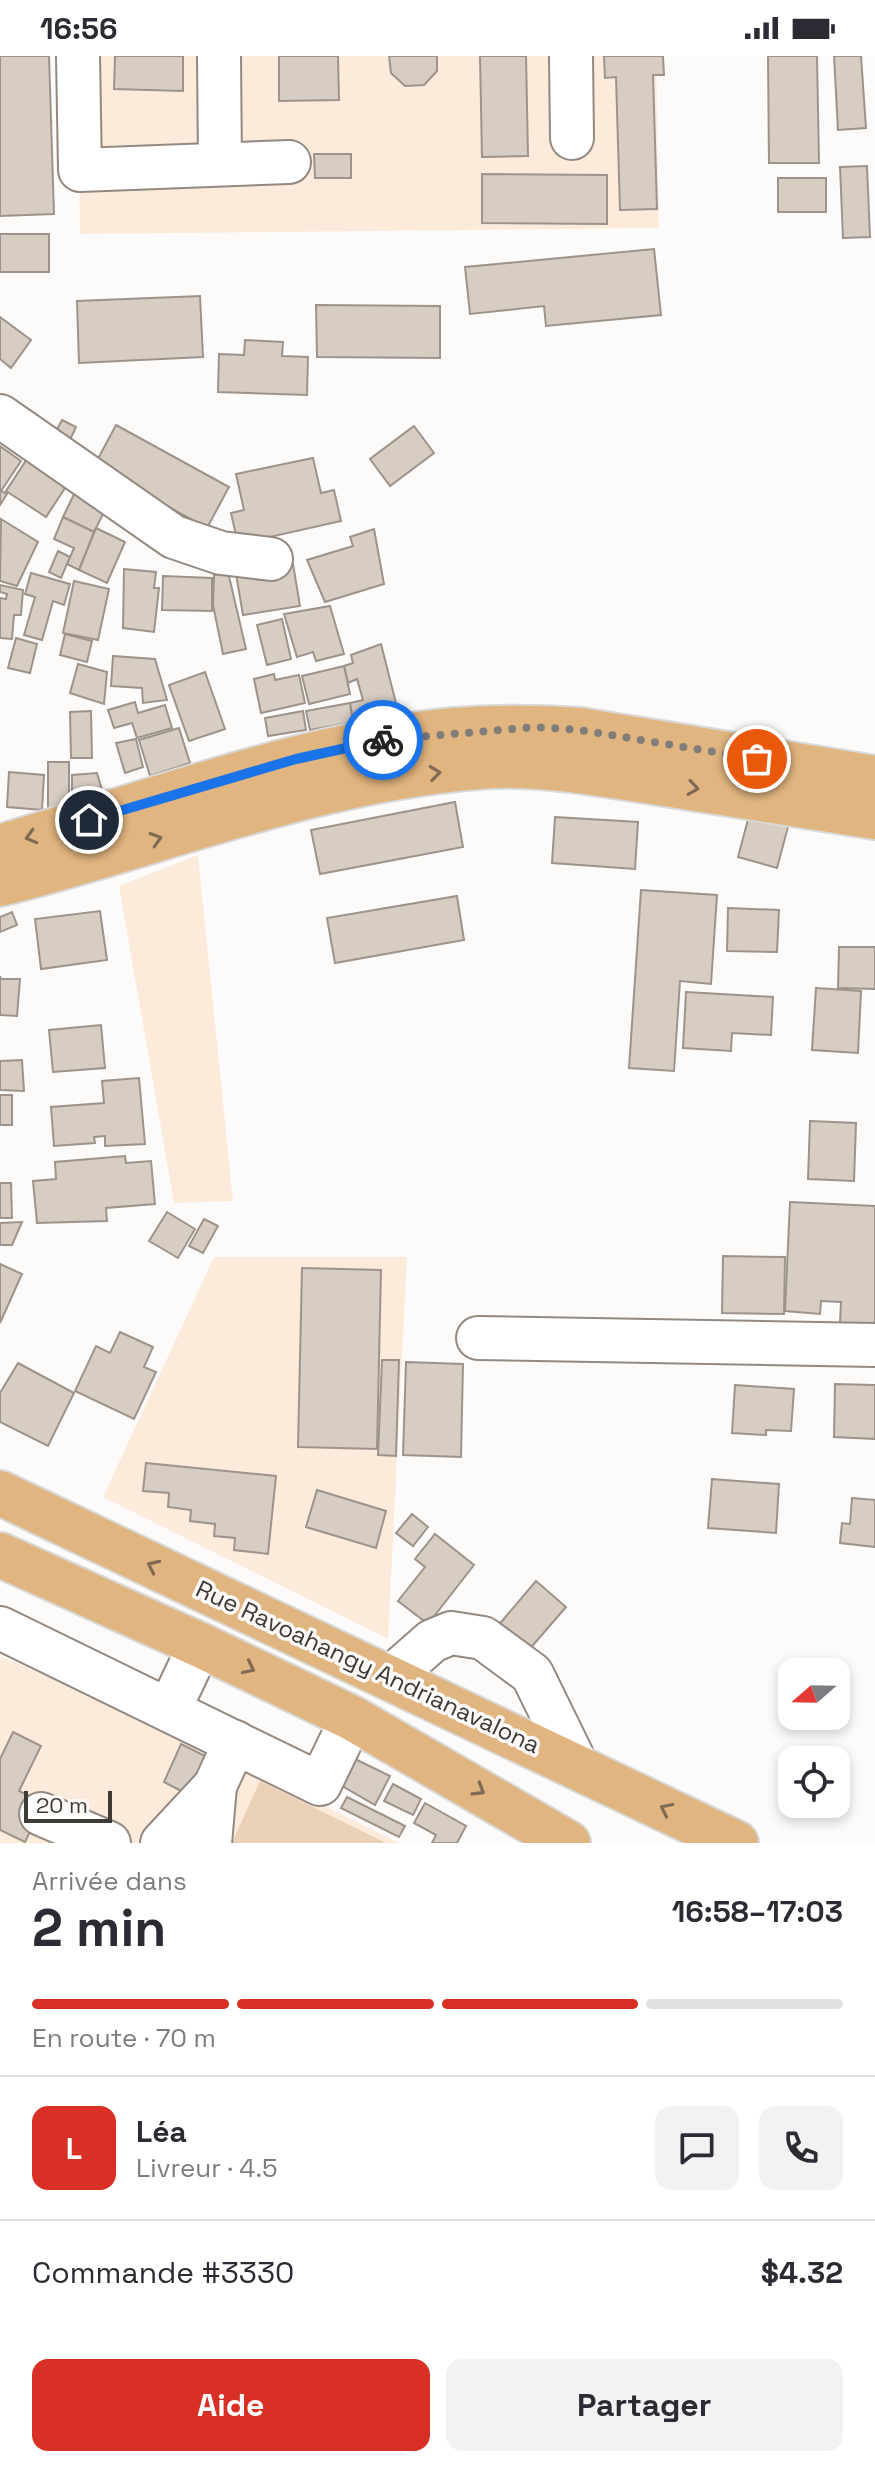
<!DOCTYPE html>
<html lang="fr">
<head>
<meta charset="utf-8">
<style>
  body { margin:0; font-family:"Space Grotesk",sans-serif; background:#f2f2f3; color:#2b2b33; height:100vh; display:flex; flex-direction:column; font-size:30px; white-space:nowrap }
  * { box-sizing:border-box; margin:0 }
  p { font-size:26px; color:#7c7c81 }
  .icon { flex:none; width:44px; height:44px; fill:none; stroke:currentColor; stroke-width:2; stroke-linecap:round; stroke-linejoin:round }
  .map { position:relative; height:1787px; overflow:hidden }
  .details { display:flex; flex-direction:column; background:#fff; flex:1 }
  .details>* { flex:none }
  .needle { width:52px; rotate:250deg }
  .controls { position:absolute; left:778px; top:1602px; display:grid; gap:16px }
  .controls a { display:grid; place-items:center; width:72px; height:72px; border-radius:16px; background:#fff; box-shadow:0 4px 12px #0003; font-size:40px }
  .scale { position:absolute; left:24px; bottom:20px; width:88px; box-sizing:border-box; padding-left:8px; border:4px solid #3e3a36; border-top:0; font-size:22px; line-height:28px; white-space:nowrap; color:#3e3a36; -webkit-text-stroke:6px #fdfbf9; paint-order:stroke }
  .pin { position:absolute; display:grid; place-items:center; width:68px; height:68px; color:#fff; margin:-34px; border:4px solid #fff; border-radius:50%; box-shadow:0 2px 8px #0007 }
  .courier { position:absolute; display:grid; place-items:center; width:80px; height:80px; margin:-40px; border:6px solid #1a73e8; border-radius:50%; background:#fff; color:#222; box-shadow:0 2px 10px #0007 }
  .head em { font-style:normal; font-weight:700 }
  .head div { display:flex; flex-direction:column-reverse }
  .head { display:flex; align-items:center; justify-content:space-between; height:136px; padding:0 32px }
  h1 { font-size:52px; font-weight:700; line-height:60px }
  .bar { display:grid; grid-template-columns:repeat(4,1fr); gap:12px 8px; align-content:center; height:96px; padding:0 32px }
  .bar i { height:10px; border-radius:6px; background:#e1e1e2 }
  .bar .selected { background:#d93025 }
  .bar p { grid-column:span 4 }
  .line { display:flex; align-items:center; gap:20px; padding:0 32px; border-top:2px solid #e1e1e2 }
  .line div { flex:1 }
  .round { display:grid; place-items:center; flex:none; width:84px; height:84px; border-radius:16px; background:#f2f2f3 }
  .primary-button { display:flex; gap:16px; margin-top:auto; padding:16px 32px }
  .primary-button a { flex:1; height:92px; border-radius:16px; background:#d93025; color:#fff; font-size:32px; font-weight:700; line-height:92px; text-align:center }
  .primary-button a+a { background:#f2f2f3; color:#2b2b33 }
  .status { display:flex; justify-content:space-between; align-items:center; height:56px; padding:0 40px; background:#fff; direction:ltr }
  .status svg { height:22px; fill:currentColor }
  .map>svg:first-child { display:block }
  .built { fill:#fcebdb }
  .green { fill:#ead0b7 }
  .building { fill:#d8cdc3; stroke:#9d938a; stroke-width:2 }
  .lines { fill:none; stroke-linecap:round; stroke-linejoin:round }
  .minor-casing { stroke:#938980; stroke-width:46 }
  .major-casing { stroke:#d8d8d7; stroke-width:48 }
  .minor { stroke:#fff; stroke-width:42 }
  .major { stroke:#e1b57f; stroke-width:44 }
  .oneway { stroke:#7f6b53 }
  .done { stroke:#817e7a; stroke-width:8; stroke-dasharray:0 14.4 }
  .route { stroke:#1a73e8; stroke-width:10 }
  .labels { text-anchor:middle; stroke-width:7; stroke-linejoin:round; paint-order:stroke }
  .street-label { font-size:24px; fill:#3e3a36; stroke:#fdfbf9 }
</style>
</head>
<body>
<div class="status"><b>16:56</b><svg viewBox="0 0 49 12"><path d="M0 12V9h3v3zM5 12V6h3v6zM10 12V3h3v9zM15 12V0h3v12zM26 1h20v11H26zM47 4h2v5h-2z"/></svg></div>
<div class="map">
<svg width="875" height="1787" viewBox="0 0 875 1787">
  <rect width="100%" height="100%" fill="#fdfbf9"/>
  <g class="built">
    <polygon points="78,0 656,0 659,172 80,178"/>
    <polygon points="198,799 233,1145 174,1147 119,830"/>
    <polygon points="214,1201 407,1201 388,1583 103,1441"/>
    <polygon points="0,1600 190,1682 399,1787 0,1787"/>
  </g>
  <polygon class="green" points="260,1725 386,1787 232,1787"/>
  <g class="building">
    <polygon points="0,0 49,0 54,158 0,160"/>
    <polygon points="115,0 183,0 183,35 114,33"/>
    <polygon points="279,0 338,0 339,44 279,45"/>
    <polygon points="389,0 437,0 437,15 424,29 405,30 391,17"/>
    <polygon points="480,0 526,0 528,100 482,101"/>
    <polygon points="604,0 663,0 664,19 653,19 657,153 620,154 616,21 605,22"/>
    <polygon points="768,0 817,0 819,107 769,107"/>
    <polygon points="834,0 861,0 866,72 838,74"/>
    <polygon points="314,98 351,98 351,122 315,122"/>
    <polygon points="867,110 870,181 843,182 840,111"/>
    <polygon points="482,118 607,119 607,168 482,167"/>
    <rect x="778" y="122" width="48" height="34"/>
    <rect x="0" y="178" width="49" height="38"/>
    <polygon points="654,193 661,259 546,270 544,250 470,258 465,211"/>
    <polygon points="200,240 203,301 79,307 77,245"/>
    <polygon points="316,249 440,250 440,302 317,301"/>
    <polygon points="0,261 31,284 11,312 0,303"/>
    <polygon points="245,284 283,286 282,300 308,301 307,339 218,336 219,298 244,299"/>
    <polygon points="62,364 76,371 68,388 53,381"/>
    <polygon points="116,369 229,431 207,472 94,410"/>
    <polygon points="414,370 434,397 390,430 370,403"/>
    <polygon points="0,390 21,405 1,435 7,438 0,449"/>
    <polygon points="313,402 321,437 334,434 341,465 238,488 231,457 244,454 236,418"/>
    <polygon points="27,403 67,429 46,461 6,435"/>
    <polygon points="76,434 106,452 94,476 63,461"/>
    <polygon points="63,461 94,476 79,514 67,508 74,492 54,483"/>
    <polygon points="1,463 38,486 17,530 0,525"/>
    <polygon points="96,472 125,486 107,527 79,514"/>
    <polygon points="374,473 384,528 325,546 307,504 353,490 350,481"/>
    <polygon points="58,495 70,501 61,522 49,516"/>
    <polygon points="293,508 300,550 243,559 236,518"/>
    <polygon points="124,513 156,516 154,532 159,532 154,576 123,572"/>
    <polygon points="228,516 246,593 223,598 213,549 214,519"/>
    <polygon points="31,517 70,528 64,549 53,545 42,584 24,579 35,541 25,538"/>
    <polygon points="163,520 212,522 212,555 162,554"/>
    <polygon points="74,525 109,533 98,584 63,577"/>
    <polygon points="0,529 23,534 21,559 14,559 12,583 0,582 0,542 6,543 7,538 0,536"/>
    <polygon points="330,550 344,598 316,605 313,596 297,601 284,558"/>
    <polygon points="282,563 291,603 267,609 257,569"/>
    <polygon points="65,578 92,585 87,606 60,599"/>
    <polygon points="16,582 37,588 30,617 8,612"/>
    <polygon points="381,588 398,655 353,666 350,647 363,644 357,623 348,627 344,610 353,607 351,599"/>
    <polygon points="113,600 155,603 167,644 143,647 142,632 111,630"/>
    <polygon points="78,608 107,616 104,648 70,637"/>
    <polygon points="344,610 350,638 309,648 302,620"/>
    <polygon points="205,616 225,673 189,685 169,629"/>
    <polygon points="274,618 275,624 299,619 305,647 261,657 254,623"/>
    <polygon points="135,646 138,657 165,649 172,672 137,682 132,667 114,672 108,654"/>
    <polygon points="350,647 353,666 310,674 306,655"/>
    <polygon points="91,655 92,702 71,702 70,656"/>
    <polygon points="303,655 306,674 268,680 265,662"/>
    <polygon points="179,672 190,707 150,720 139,684"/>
    <polygon points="136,683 143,711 125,717 116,687"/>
    <polygon points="48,706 69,706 69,749 48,755"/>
    <polygon points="9,716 44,719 42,754 7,751"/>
    <polygon points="97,717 102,734 72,744 72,719"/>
    <polygon points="455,746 463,791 320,818 311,774"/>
    <polygon points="750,756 789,767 777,812 738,801"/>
    <polygon points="555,761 638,766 635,813 552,807"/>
    <polygon points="641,834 717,839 711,928 680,925 674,1015 629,1012"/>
    <polygon points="457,840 464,884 335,907 327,862"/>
    <polygon points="728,852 779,854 777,896 727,895"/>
    <polygon points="100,855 107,904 41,913 35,863"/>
    <polygon points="12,856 17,869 0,876 0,861"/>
    <polygon points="839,891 875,891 875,933 838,932"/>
    <polygon points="0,920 1,923 20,923 17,960 0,959"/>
    <polygon points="816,932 861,935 858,997 812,994"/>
    <polygon points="686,936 773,941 771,979 732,977 731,995 683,992"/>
    <polygon points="101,969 105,1012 53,1016 49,974"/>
    <polygon points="22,1004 24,1035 0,1034 0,1005"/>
    <polygon points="139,1022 145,1088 105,1090 105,1080 94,1081 95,1087 54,1090 51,1051 104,1047 102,1025"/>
    <rect x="0" y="1039" width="12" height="30"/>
    <polygon points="810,1065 856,1067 854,1125 808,1123"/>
    <polygon points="125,1100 126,1107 151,1105 155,1148 106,1152 107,1165 37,1167 33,1125 56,1123 55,1106"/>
    <polygon points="0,1127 11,1127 12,1162 0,1162"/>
    <polygon points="790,1146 875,1150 875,1268 840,1267 841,1246 821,1245 820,1258 785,1255"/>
    <polygon points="167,1156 195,1173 178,1202 149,1185"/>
    <polygon points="204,1163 218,1170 203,1197 189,1190"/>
    <polygon points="22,1166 12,1189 0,1189 0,1167"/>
    <polygon points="723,1200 785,1201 784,1258 722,1257"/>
    <polygon points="0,1208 22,1218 0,1267"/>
    <polygon points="302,1212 381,1214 377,1393 298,1391"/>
    <polygon points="120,1276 153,1291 144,1311 156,1316 134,1363 75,1335 96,1290 110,1297"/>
    <polygon points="382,1304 399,1304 396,1400 378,1399"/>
    <polygon points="406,1306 463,1308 461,1401 403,1399"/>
    <polygon points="18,1307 74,1337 48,1390 0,1366 0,1337"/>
    <polygon points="835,1328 875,1329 875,1383 834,1381"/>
    <polygon points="735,1329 794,1333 791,1375 766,1374 766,1379 732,1377"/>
    <polygon points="146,1407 276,1420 268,1498 234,1494 235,1482 214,1480 215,1468 190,1465 191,1454 168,1451 169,1437 143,1435"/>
    <polygon points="712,1423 779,1428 776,1477 708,1472"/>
    <polygon points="317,1434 386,1455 376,1492 306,1471"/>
    <polygon points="852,1442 875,1444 875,1491 840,1487 842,1467 850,1468"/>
    <polygon points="412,1458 428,1471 413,1490 396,1477"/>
    <polygon points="435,1478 474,1509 428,1568 398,1545 425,1511 415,1503"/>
    <polygon points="536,1525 566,1551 521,1603 491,1578"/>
    <polygon points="13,1676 41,1690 19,1735 32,1741 34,1767 25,1786 0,1774 0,1703"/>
    <polygon points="181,1688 215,1705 183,1736 164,1726"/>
    <polygon points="353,1702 390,1720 375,1749 344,1731 342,1723"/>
    <polygon points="393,1728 421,1743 413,1759 384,1745"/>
    <polygon points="347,1741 405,1770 399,1781 341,1752"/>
    <polygon points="425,1747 466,1770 457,1787 432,1787 436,1779 414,1767"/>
  </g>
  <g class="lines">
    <defs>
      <g id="minor">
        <polyline points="78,0 80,114 289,106"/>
        <polyline points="219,0 220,108"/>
        <polyline points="571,0 572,82"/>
        <polyline points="0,360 174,481 221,497 271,503"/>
        <polyline points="478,1282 875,1289"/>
        <polyline points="0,1572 320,1728 352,1662"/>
        <polyline points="390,1622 432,1585 451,1577 483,1582 532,1618 577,1710"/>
        <polyline points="169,1654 200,1589"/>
        <polyline points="41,1758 109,1787"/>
        <polyline points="162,1787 215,1730 235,1686"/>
        <polyline points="210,1787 215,1730"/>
      </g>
      <g id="major">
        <path d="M0,791C131,752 263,704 398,681C456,671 521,670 580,674L875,722"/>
        <path d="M0,828C161,788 309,725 477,711C538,706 599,718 659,727C731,738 803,749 875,761"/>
        <polyline points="0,1437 736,1787"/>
        <polyline points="0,1499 200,1589 352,1662 568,1787"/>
      </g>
    </defs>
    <use href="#minor" class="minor-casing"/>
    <use href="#major" class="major-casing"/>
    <use href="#minor" class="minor"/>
    <use href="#major" class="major"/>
  </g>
  <defs><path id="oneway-chevron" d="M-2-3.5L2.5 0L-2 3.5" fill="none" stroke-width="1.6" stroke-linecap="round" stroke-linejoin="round" transform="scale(2)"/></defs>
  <g class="oneway">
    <use href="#oneway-chevron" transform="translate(435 717) rotate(-7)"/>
    <use href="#oneway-chevron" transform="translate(693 732) rotate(9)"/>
    <use href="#oneway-chevron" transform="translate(31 781) rotate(164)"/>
    <use href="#oneway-chevron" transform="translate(156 783) rotate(-17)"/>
    <use href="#oneway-chevron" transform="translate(153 1510) rotate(-155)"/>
    <use href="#oneway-chevron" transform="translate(249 1612) rotate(26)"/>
    <use href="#oneway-chevron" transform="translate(479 1734) rotate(31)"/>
    <use href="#oneway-chevron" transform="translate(666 1753) rotate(-154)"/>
  </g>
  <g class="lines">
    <polyline class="done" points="383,684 535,671 580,674 757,703"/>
    <polyline class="route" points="89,764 296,703 383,684"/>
  </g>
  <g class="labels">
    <g class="street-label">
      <text transform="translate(368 1611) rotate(25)" y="8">Rue Ravoahangy Andrianavalona</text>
    </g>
  </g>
</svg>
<div class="controls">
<a><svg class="needle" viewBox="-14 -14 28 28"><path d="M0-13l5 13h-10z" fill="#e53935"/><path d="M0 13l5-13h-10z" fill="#7c7c81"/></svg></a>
<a><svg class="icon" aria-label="locate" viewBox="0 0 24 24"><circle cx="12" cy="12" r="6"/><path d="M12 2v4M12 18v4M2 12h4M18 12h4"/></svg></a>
</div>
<div class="scale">20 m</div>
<div class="pin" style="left:757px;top:703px;background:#ea580c"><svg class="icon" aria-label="bag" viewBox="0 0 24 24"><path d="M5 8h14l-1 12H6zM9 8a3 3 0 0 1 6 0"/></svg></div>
<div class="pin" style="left:89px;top:764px;background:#1f2937"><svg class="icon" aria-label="home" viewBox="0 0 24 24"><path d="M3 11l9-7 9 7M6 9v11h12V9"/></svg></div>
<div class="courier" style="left:383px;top:684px"><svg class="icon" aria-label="bike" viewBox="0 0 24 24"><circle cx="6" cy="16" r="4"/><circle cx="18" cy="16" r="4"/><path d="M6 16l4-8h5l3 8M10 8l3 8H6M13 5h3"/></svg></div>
</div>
<section class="details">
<div class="head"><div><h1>2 min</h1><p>Arrivée dans</p></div><em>16:58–17:03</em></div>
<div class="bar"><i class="selected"></i><i class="selected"></i><i class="selected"></i><i></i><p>En route · 70 m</p></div>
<div class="line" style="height:144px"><b class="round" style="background:#d93025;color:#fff">L</b><div><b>Léa</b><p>Livreur · 4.5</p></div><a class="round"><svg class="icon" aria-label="chat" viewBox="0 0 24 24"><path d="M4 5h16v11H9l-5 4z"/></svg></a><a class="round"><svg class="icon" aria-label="phone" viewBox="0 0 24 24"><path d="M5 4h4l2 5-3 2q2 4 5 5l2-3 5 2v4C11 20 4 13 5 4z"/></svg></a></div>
<div class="line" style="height:104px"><div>Commande #3330</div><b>$4.32</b></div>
<div class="primary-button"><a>Aide</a><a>Partager</a></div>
</section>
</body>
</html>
